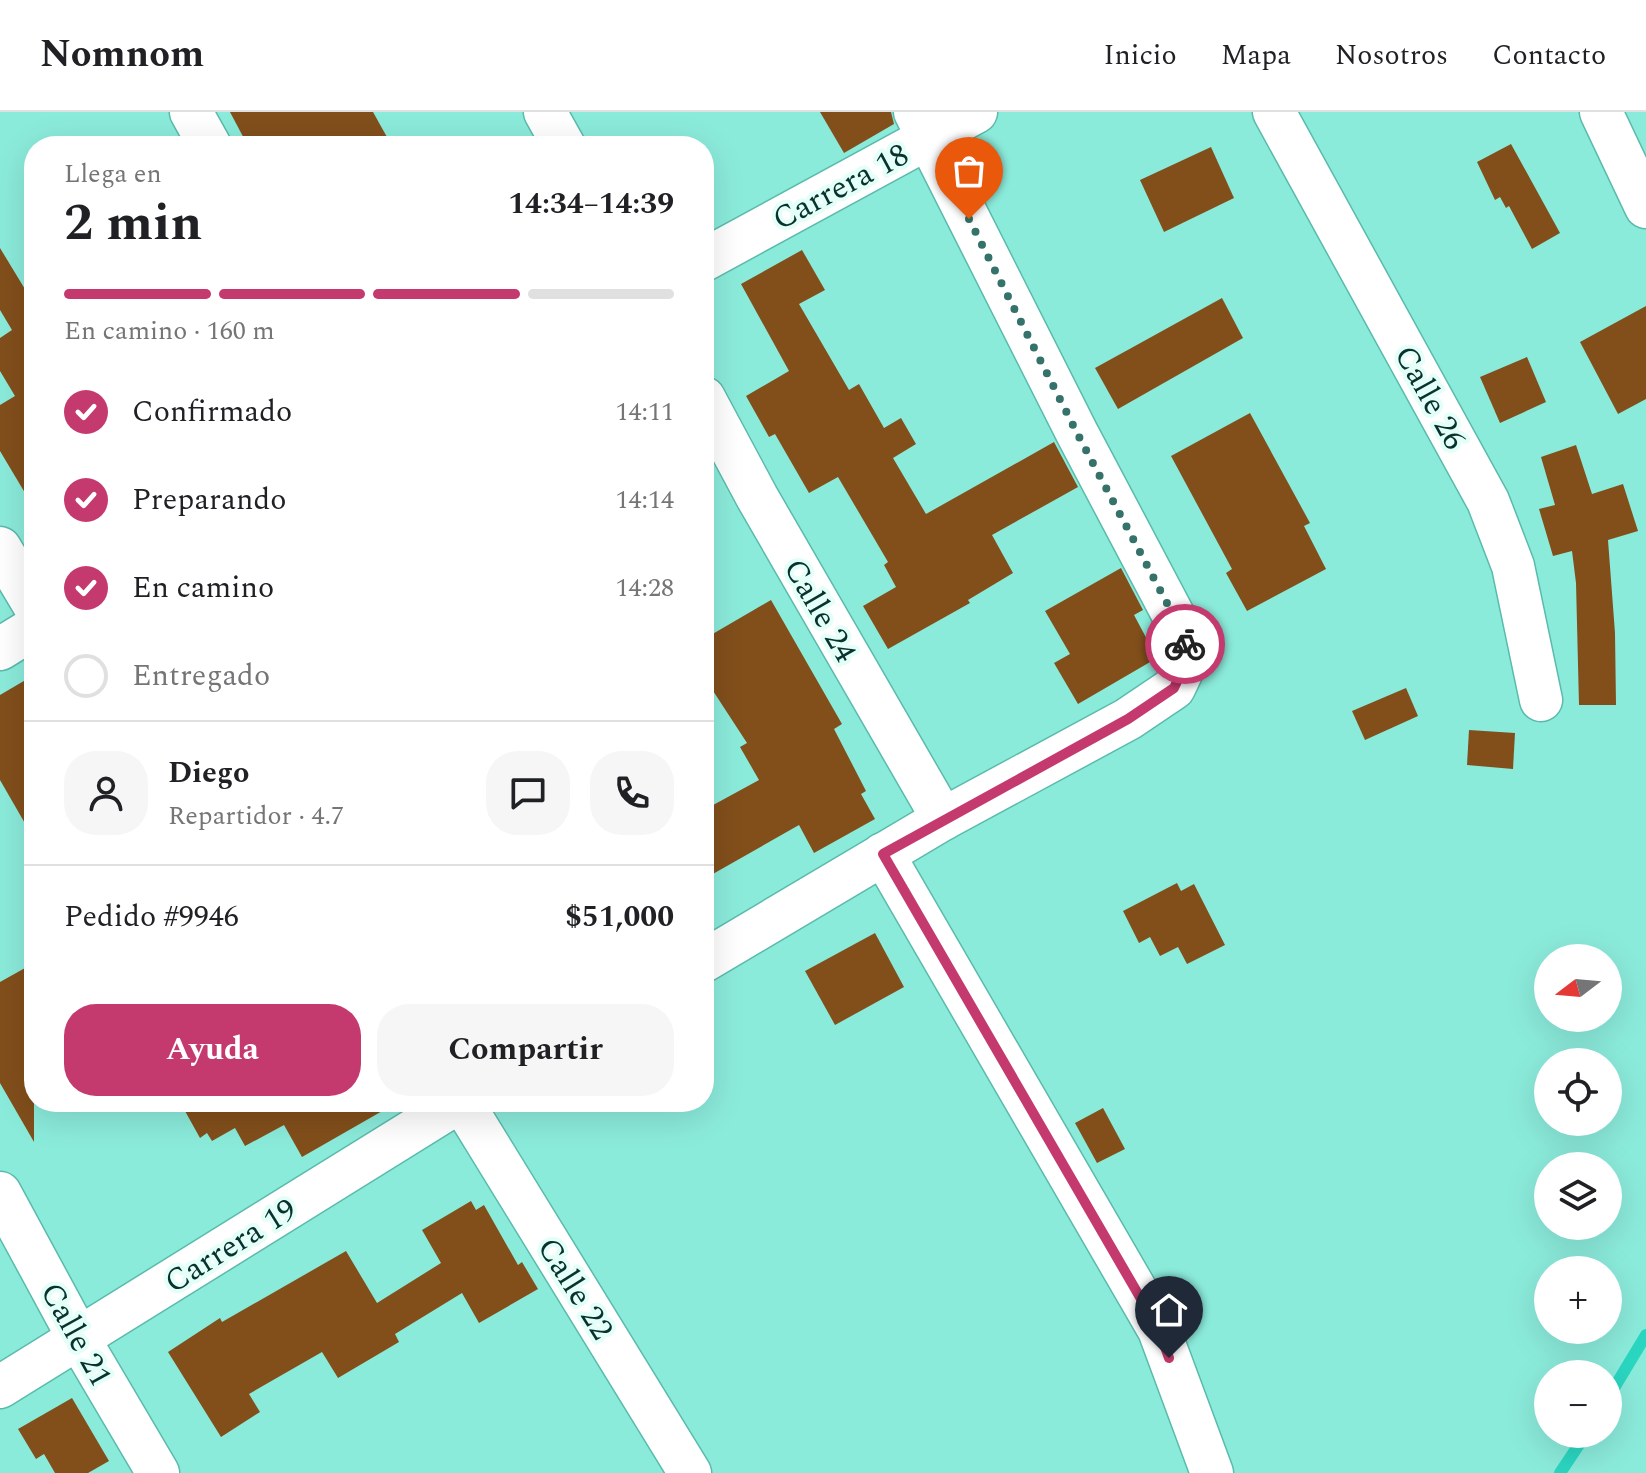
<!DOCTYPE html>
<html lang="es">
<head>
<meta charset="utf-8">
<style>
  body { margin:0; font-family:Spectral,serif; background:#f6f6f6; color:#202124; height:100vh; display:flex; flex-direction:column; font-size:30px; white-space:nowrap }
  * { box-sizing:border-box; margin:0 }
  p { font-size:26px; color:#757577 }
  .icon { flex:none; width:44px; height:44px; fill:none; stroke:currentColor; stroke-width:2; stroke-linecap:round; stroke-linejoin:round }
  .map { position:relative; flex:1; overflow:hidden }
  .side { position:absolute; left:24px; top:24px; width:690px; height:976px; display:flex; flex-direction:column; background:#fff; border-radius:32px; box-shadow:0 8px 32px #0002 }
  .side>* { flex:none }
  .needle { width:52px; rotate:254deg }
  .buttons { position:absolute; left:1534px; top:832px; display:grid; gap:16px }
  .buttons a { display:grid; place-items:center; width:88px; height:88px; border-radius:50%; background:#fff; box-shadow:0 8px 32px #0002; font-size:40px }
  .pin { position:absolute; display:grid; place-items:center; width:68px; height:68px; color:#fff; margin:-82px -34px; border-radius:50% 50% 50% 0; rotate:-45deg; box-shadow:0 0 8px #0007 }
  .pin .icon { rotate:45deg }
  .courier { position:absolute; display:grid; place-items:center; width:80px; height:80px; margin:-40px; border:6px solid #c53a6e; border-radius:50%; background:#fff; color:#222; box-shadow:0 2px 10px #0007 }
  .summary em { font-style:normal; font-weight:700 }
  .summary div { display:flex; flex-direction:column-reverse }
  .summary { display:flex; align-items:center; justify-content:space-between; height:136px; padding:0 40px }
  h1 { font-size:52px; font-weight:700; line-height:60px }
  .bar { display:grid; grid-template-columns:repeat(4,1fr); gap:12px 8px; align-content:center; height:96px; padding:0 40px }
  .bar i { height:10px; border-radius:6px; background:#e0e0e0 }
  .bar .active { background:#c53a6e }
  .bar p { grid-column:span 4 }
  .line { display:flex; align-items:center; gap:20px; padding:0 40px; border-top:2px solid #e0e0e0 }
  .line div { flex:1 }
  .round { display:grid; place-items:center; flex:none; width:84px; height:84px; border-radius:32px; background:#f6f6f6 }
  ol { padding:0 40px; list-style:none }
  li { display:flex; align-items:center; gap:24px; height:88px }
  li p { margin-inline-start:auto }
  li .icon { padding:8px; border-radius:50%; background:#c53a6e; color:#fff; stroke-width:4 }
  li:last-child { color:#757577 }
  li i { width:44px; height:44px; border:4px solid #e0e0e0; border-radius:50% }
  .cta { display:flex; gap:16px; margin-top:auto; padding:16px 40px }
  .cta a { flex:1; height:92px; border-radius:32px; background:#c53a6e; color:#fff; font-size:32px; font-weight:700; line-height:92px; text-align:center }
  .cta a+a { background:#f6f6f6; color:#202124 }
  header { display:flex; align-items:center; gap:48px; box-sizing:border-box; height:112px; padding:0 40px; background:#fff; border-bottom:2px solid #e0e0e0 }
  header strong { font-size:38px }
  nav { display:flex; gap:44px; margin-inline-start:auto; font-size:28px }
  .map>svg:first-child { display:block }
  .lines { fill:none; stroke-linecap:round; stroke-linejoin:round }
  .stream { stroke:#2bd6c1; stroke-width:12 }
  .building { fill:#824f1b }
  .minor-casing { stroke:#5abbac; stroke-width:45 }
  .minor { stroke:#fff; stroke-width:42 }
  .done { stroke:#35736a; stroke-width:8; stroke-dasharray:0 14.4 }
  .route { stroke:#c53a6e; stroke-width:10 }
  .labels { text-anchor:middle; stroke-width:8; stroke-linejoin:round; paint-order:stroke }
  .street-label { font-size:32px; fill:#07322d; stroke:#e4fef8 }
</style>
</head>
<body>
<header>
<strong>Nomnom</strong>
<nav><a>Inicio</a><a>Mapa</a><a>Nosotros</a><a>Contacto</a></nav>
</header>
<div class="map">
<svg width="1646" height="1361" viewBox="0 0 1646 1361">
  <rect width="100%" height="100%" fill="#8bebdb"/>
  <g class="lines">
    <g class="stream">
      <polyline points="1608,1286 1646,1223"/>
      <polyline points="1560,1361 1586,1322"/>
    </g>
  </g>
  <g class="building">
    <polygon points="230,0 373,0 392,34 248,34"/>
    <polygon points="820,0 891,0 894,12 844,41"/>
    <polygon points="1511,32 1560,121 1532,137 1509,94 1506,96 1500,85 1495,88 1477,50"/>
    <polygon points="1211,35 1234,86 1164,120 1140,68"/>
    <polygon points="0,136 34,192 34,396 0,339 0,293 15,284 0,259 0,226 12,218 0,198"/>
    <polygon points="802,138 825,178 799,192 849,278 859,272 884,316 901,306 916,332 893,346 926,402 1054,330 1078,375 992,423 1013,461 968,488 970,491 888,537 863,494 896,475 884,453 888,450 838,365 809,381 775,322 769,325 746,284 789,259 741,172"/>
    <polygon points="1222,186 1243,226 1118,297 1095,256"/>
    <polygon points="1646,194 1646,287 1618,302 1580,230"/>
    <polygon points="1527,245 1546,290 1500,311 1480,265"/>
    <polygon points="1250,301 1310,411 1304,414 1326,457 1247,499 1226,461 1232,457 1171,344"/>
    <polygon points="1576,333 1592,382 1623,372 1638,419 1608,428 1615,521 1616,593 1579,593 1576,471 1572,439 1553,444 1539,397 1555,393 1541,345"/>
    <polygon points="1121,456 1143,498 1134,503 1157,546 1078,592 1054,551 1070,542 1045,499"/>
    <polygon points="771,488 842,612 834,617 866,679 861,682 875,707 814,741 799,713 704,767 704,698 759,668 740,635 747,631 704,565 704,527"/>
    <polygon points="34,563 34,727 0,668 0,583"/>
    <polygon points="1406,576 1418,604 1365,628 1352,599"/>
    <polygon points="1469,618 1515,621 1513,657 1467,653"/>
    <polygon points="1177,771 1181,779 1194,772 1225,833 1187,852 1178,835 1160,844 1150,825 1139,831 1123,799"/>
    <polygon points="875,821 904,875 835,913 805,859"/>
    <polygon points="34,851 34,1030 0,971 0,870"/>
    <polygon points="180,990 398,990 302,1045 284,1013 245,1034 235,1016 212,1029 207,1021 200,1026"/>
    <polygon points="1103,996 1125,1037 1097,1051 1075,1011"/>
    <polygon points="471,1089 476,1098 484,1093 518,1153 522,1150 538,1177 479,1211 462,1181 395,1222 399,1230 338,1266 322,1240 249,1282 260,1300 221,1325 168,1240 220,1206 222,1210 346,1139 377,1191 441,1151 422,1118"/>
    <polygon points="72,1286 109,1349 88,1361 55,1361 44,1342 36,1347 18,1317"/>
  </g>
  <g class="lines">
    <defs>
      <g id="minor">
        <polyline points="191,0 210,34"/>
        <polyline points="545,0 564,34"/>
        <polyline points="1274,0 1488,389 1513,454 1541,588"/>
        <polyline points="1601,0 1646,95"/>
        <polyline points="704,148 976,0"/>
        <polyline points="704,286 757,385 943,707"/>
        <polyline points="0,436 34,493"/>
        <polyline points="0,537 34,516"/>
        <polyline points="883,742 1159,1218 1212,1361"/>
        <polyline points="704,849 943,707 1128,607 1174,576 1189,544 1178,512 1077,321 915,0"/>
        <polyline points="462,990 690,1361"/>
        <polyline points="0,1081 79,1227 158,1361"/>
        <polyline points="0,1275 459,990"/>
      </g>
    </defs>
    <use href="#minor" class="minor-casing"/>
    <use href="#minor" class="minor"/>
  </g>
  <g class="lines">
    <polyline class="done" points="969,107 1077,321 1178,512 1185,532"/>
    <polyline class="route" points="1169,1246 1159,1218 883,742 1128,607 1174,576 1189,544 1185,532"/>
  </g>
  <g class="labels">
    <g class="street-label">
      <text transform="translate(840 74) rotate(-28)" y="11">Carrera 18</text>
      <text transform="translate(1431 285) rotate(61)" y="11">Calle 26</text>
      <text transform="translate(821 498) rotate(60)" y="11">Calle 24</text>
      <text transform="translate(230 1133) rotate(-32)" y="11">Carrera 19</text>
      <text transform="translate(576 1176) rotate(58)" y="11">Calle 22</text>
      <text transform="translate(77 1222) rotate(61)" y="11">Calle 21</text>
    </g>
  </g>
</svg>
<div class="buttons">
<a><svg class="needle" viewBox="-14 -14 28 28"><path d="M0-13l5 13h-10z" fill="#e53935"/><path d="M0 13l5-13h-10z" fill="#757577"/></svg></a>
<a><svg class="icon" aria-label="locate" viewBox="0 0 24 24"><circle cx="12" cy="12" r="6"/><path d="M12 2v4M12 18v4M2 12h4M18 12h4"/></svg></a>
<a><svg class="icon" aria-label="layers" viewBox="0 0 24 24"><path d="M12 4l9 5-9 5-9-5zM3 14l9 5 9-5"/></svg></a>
<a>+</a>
<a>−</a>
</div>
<div class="pin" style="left:969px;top:107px;background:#ea580c"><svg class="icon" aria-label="bag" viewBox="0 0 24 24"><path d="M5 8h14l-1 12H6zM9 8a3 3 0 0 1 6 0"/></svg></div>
<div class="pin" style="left:1169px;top:1246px;background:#1f2937"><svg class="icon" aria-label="home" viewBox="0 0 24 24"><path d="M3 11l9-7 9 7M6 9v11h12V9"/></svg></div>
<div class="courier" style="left:1185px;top:532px"><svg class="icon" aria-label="bike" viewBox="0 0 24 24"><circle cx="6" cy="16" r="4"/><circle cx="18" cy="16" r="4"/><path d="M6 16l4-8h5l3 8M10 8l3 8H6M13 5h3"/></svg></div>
<section class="side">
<div class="summary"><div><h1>2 min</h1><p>Llega en</p></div><em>14:34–14:39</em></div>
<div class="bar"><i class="active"></i><i class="active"></i><i class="active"></i><i></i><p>En camino · 160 m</p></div>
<ol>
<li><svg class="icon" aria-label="check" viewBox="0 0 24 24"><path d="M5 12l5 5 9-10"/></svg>Confirmado<p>14:11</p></li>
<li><svg class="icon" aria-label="check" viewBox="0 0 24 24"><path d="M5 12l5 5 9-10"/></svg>Preparando<p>14:14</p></li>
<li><svg class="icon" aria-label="check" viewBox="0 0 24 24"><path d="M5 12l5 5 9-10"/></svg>En camino<p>14:28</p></li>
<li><i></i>Entregado</li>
</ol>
<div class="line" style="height:144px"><a class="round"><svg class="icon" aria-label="person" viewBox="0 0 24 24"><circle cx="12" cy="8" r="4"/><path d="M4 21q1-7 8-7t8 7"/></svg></a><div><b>Diego</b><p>Repartidor · 4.7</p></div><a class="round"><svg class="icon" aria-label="chat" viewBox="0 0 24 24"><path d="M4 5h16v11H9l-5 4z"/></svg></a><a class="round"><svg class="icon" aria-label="phone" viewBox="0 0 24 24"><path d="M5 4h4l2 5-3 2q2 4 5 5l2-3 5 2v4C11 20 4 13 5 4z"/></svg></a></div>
<div class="line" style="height:104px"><div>Pedido #9946</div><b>$51,000</b></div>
<div class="cta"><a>Ayuda</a><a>Compartir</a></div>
</section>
</div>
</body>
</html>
